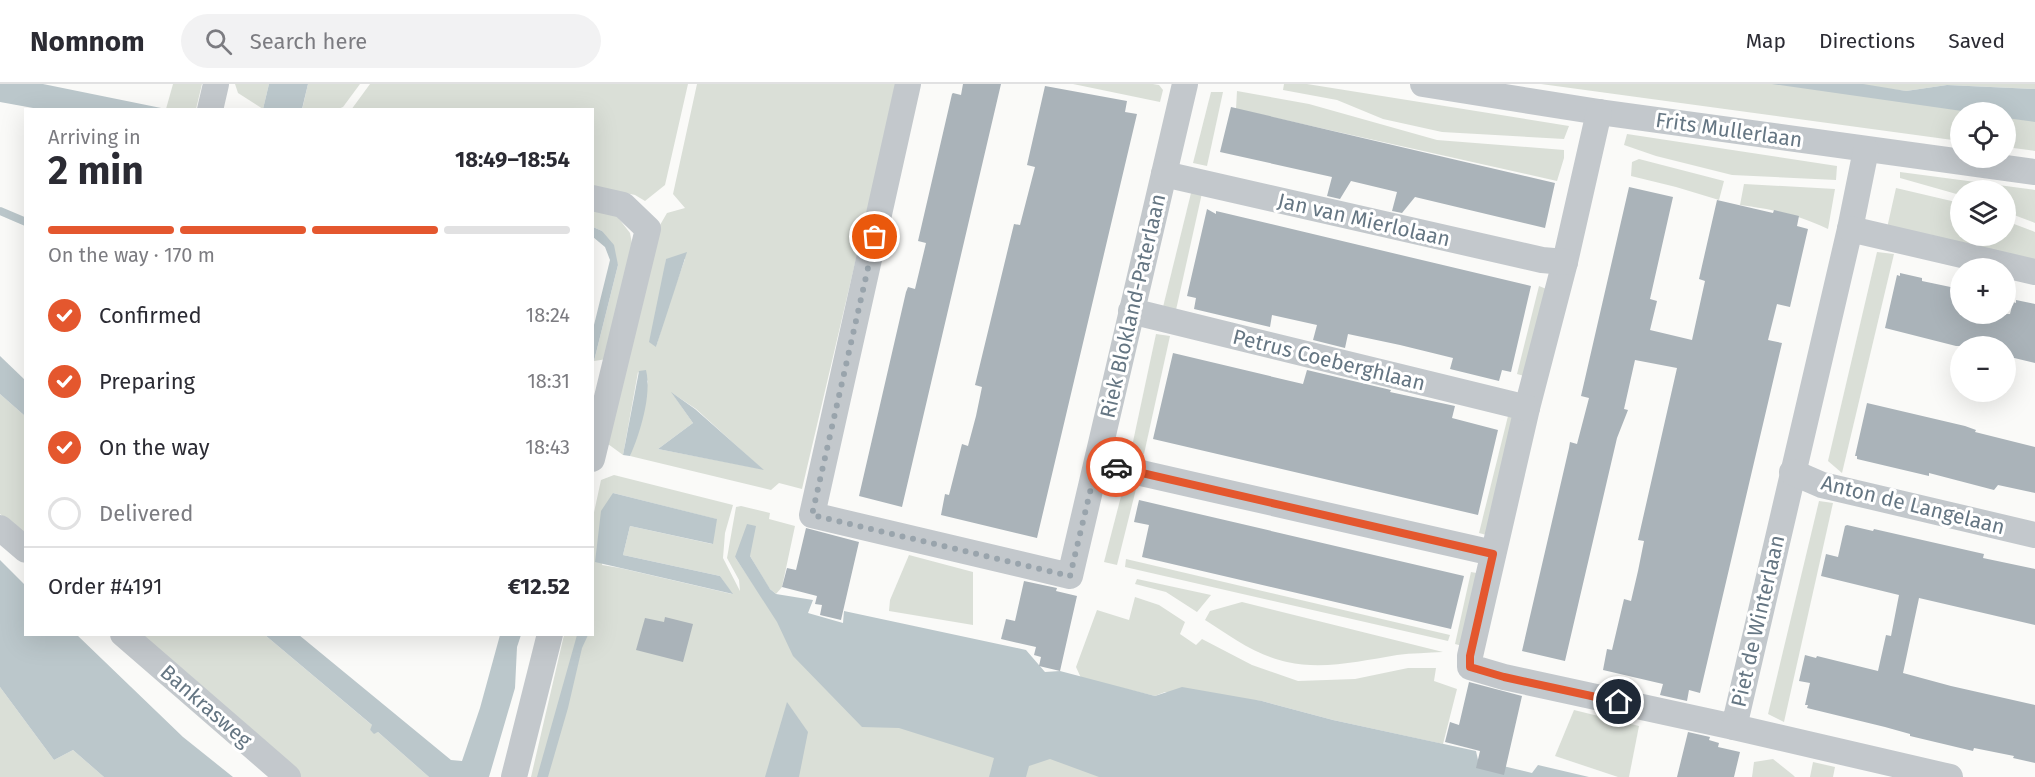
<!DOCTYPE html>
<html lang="en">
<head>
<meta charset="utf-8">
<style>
  body { margin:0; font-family:"Fira Sans",sans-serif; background:#f2f2f3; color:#2b2b33; height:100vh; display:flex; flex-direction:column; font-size:22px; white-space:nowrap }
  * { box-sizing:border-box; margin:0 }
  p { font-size:20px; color:#7c7c81 }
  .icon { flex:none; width:33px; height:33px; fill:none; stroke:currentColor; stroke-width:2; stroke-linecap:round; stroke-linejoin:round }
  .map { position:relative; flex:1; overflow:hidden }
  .drawer { position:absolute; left:24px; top:24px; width:570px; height:528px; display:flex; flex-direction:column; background:#fff; border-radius:0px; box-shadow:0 6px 24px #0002 }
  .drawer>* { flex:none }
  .tools { position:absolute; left:1950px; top:18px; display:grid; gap:12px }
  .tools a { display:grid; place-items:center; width:66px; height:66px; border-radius:50%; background:#fff; box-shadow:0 6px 24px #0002; font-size:30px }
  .pin { position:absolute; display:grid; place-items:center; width:51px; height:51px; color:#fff; margin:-26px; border:3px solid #fff; border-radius:50%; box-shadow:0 2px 6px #0007 }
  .courier { position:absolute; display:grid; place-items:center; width:60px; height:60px; margin:-30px; border:4px solid #e4572e; border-radius:50%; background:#fff; color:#222; box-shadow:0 2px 8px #0007 }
  .overview em { font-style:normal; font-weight:700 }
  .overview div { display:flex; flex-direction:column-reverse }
  .overview { display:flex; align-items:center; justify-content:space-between; height:102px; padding:0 24px }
  h1 { font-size:39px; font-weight:700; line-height:45px }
  .bar { display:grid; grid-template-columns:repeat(4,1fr); gap:9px 6px; align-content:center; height:72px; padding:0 24px }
  .bar i { height:8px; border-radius:4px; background:#e1e1e2 }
  .bar .selected { background:#e4572e }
  .bar p { grid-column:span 4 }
  .line { display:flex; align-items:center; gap:15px; padding:0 24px; border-top:2px solid #e1e1e2 }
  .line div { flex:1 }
  ol { padding:0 24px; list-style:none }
  li { display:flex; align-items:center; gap:18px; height:66px }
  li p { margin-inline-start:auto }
  li .icon { padding:6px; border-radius:50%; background:#e4572e; color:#fff; stroke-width:4 }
  li:last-child { color:#7c7c81 }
  li i { width:33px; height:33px; border:3px solid #e1e1e2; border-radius:50% }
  header { display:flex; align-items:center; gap:36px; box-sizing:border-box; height:84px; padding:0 30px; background:#fff; border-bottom:2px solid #e1e1e2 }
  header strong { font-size:28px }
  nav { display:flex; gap:33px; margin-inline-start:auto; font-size:21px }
  .search { width:420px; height:54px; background:#f2f2f3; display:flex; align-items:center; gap:15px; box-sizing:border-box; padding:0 21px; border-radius:33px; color:#7c7c81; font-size:22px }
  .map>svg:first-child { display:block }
  .green { fill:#dadfd7; fill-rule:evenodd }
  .water { fill:#bbc7cb }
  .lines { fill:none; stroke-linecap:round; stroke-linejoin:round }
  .stream { stroke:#bbc7cb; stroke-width:8 }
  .building { fill:#aab3b9 }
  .minor { stroke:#c3c8cc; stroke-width:26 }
  .done { stroke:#99a4ac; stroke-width:6; stroke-dasharray:0 10.8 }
  .route { stroke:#e4572e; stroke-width:8 }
  .labels { text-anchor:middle; stroke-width:6; stroke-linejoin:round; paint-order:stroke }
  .street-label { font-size:21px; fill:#657683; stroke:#fff }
</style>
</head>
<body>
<header>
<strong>Nomnom</strong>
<div class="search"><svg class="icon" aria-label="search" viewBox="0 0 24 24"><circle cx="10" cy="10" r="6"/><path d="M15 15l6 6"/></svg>Search here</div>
<nav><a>Map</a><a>Directions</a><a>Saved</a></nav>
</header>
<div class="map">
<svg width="2035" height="693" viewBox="0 0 2035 693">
  <rect width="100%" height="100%" fill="#fafaf8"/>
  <g class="green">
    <polygon points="173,0 202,0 196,25 166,25"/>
    <polygon points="235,0 269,0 263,25 238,9"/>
    <polygon points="308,0 360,0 343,23 338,25 302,26"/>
    <polygon points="370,0 688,0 665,101 645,117 635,111 593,102 592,26 351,26"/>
    <path d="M697,0H897L802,405L779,399L771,406L630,372L648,297L638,288L623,371L608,360L660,141L667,129L685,124L673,110ZM666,175H685L668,222L656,263ZM672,309L696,325L762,385L658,365L693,339Z"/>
    <polygon points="1073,0 1153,0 1159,1 1163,6 1160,18"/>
    <polygon points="1284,0 1307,0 1569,42 1564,55 1442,48 1383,35 1337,16 1283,6"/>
    <polygon points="1541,0 1789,0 1979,28 1960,28 1960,57"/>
    <polygon points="1849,0 2035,0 2035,5 1947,1 1906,7"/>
    <polygon points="1237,7 1309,20 1437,56 1564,66 1564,74 1557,97 1236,25"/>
    <polygon points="1211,8 1223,8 1207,82 1193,79"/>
    <polygon points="2006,32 2035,35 2035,67 2006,63"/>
    <polygon points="1627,50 1837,82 1836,96 1732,91 1656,72 1624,61"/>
    <polygon points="1639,75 1724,97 1719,116 1676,103 1631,92 1632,78"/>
    <polygon points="1900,88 2035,106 2035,139 2006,128 2006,106 1960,106 1960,111 1900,94"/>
    <path d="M1744,100L1835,105L1828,145C1795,130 1776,126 1740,121Z"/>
    <polygon points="1896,104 1960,119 1960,152 2006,152 2006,137 2035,148 2035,178 1887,144"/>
    <polygon points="1192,105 1202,109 1176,226 1163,223"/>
    <polygon points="593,122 616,131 630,149 634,170 607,275 594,277 618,181 602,147 593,143"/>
    <polygon points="1877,168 1894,170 1842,389 1828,377"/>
    <polygon points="1539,202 1549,206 1528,293 1517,290"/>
    <polygon points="1156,250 1170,252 1144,370 1131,367"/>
    <polygon points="0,310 25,332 25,452 0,430"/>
    <polygon points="1510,324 1519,333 1490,452 1479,449"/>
    <path d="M614,391L733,421L725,449L723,474L740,507L739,496L727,474L736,423L741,422L770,429L769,435L795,442L782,503L776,510L769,504L750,472L735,473L778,538L1432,693H531L564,551L592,550L593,433L601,396ZM613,409L716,435L712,460L630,442L623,471L720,492L732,510L620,484L602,481Z"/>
    <polygon points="1126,393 1138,397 1117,481 1104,478"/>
    <polygon points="1819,417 1833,419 1784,638 1768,630"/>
    <polygon points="909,471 973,488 973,541 889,527 890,516"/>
    <polygon points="1126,475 1450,551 1448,557 1125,483"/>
    <polygon points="1471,488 1482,490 1466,563 1455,560"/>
    <polygon points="1137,495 1211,511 1197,528 1166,508 1135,500"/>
    <polygon points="1135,513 1159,521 1185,538 1180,550 1196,561 1202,555 1252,581 1298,597 1355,595 1408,584 1436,584 1434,597 1457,605 1443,660 1333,636 1262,617 1165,608 1155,612 1081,594 1076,583 1097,526 1129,536"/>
    <path d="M1242,518L1443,568C1428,569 1412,569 1397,571C1361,577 1323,586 1287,578C1257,572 1230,552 1205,536L1210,527Z"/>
    <polygon points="136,551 265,551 373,642 370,646 374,649 378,648 429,693 300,693"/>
    <polygon points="0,603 54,676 73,666 104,693 0,693"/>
    <polygon points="1574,626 1639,642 1629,693 1618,693 1555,672"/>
    <polygon points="1773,675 1793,691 1795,693 1752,693 1754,678"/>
    <polygon points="1813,678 1835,683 1833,693 1810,693"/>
  </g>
  <g class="water">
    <polygon points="0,0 43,0 166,25 44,26 0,18"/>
    <polygon points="269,0 308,0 302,25 263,25"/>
    <polygon points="1772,0 1863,0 1906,7 1947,1 2035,5 2035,38 2006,34 2006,28 1969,28"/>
    <polygon points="593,143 602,147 614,161 618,181 593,281 593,245 610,176 605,163 593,153"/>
    <polygon points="687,168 656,263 649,258 666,175"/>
    <polygon points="0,272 25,296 25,332 0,310"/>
    <path d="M646,286C652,311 640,349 630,372L623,371L639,287Z"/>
    <polygon points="671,308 695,325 764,386 658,365 693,339"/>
    <polygon points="613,409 717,435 713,460 630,442 623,471 720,492 733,510 595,478 601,427"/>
    <polygon points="747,440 756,442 750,472 770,505 776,510 813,516 808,529 843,539 844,527 1026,566 1045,588 1060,587 1155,612 1182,603 1262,617 1333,636 1476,667 1478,676 1532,689 1538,681 1589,693 1099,693 1050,675 1029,682 1026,693 989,693 994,674 899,644 862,643 793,572 777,538 735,473"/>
    <polygon points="0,476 25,501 26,550 77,551 183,653 233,693 104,693 73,666 54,676 0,603"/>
    <polygon points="265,551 299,551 451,676 462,677 480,624 500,551 521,551 517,563 515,604 489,693 429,693 378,648 374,650 370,646 372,641"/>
    <polygon points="577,551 588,551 582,564 568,624 548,693 537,693"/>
    <polygon points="787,618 808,648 799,693 765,693"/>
  </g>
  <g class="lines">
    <polyline class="stream" points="0,127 26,138"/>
  </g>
  <g class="building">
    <polygon points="963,0 1001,0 902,423 859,412 906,208 908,203 915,205 926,159 918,157 952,10 953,9 961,11"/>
    <polygon points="1045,2 1127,17 1125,28 1137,30 1037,454 941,431 945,410 949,411 962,360 968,362 976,332 982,303 975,301 1014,140 1020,141 1035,83 1027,81"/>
    <polygon points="1231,23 1555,99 1545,144 1415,113 1402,129 1392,127 1397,108 1351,97 1340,115 1327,112 1332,93 1220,68"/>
    <polygon points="1629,103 1673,113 1650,215 1657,217 1650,246 1692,256 1705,197 1699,195 1717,116 1773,129 1774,126 1799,132 1797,142 1808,145 1790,223 1777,220 1768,256 1782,259 1700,609 1689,606 1687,617 1660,611 1663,600 1603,586 1607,565 1612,566 1624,515 1631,517 1638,487 1644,457 1638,456 1677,284 1635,276 1624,325 1628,326 1617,354 1565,577 1522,567 1569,364 1570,358 1577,360 1589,314 1581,312"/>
    <polygon points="1207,125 1216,130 1216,127 1531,202 1511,288 1502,286 1499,297 1450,285 1453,274 1400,261 1348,250 1345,264 1313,256 1317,241 1272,231 1270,243 1194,225 1196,214 1187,212"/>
    <polygon points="1900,189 1922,194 1922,197 1960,205 1960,230 2010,230 2013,218 2016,219 2016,216 2035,220 2035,279 2006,272 2006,262 1956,262 1885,244 1897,191 1900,192"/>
    <polygon points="1173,269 1303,300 1307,286 1391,306 1390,308 1455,322 1452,334 1498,346 1478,431 1153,355"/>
    <polygon points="1867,319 1965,342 1976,346 1975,348 2035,363 2035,409 1998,401 1994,406 1929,389 1929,392 1857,375 1857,372 1855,372"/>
    <polygon points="1139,416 1464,492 1451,545 1142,473 1149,441 1134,438"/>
    <polygon points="1847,441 1873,447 1874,445 1984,470 1983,474 2035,485 2035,541 1919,514 1903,589 1951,602 2035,621 2035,679 2013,674 2014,672 1974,664 1973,667 1910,652 1910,650 1885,643 1807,624 1808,621 1805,621 1810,599 1799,597 1805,571 1816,574 1817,572 1878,587 1886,551 1891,552 1899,511 1821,492 1826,470 1838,473 1845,442"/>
    <polygon points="806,444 859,458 841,536 820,531 822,521 815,520 817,512 782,503 787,484 796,486"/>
    <polygon points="1024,497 1057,504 1056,507 1077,512 1060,587 1039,582 1041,573 1034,571 1036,563 1001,555 1006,535 1015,537"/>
    <polygon points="665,533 693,540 683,578 636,566 645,534 664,538"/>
    <polygon points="1469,598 1522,612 1504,691 1476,684 1480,667 1445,658 1450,638 1459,641"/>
    <polygon points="1688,648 1710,653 1709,656 1719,659 1718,663 1740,668 1734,693 1677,693"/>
  </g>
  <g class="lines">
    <g class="minor">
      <polyline points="908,0 812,431 1070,492 1185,0"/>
      <polyline points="1423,0 1599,28 2035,88"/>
      <polyline points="210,26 216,0"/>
      <polyline points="1599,28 1565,178 1527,324 1470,572 1470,583 1504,593 1734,643 1850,145 1866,66"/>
      <polyline points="1164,90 1542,176 1565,178"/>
      <polyline points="592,114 623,121 648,145 592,375"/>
      <polyline points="1850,145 2035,188"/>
      <polyline points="1131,227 1527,324"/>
      <polyline points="1097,379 1493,469"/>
      <polyline points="1792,388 1822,401 2035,451"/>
      <polyline points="0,444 26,466"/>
      <polyline points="123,550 288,693"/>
      <polyline points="1734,643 1950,693"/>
      <polyline points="514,693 550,550"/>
    </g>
  </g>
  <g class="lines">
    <polyline class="done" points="875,153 812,431 1070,492 1097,379 1116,383"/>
    <polyline class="route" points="1116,383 1493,470 1470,572 1470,583 1504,593 1619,618"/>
  </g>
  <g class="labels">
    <g class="street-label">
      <text transform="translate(1729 46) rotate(8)" y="7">Frits Mullerlaan</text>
      <text transform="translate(1364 136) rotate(13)" y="7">Jan van Mierlolaan</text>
      <text transform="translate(1133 222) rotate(-77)" y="7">Riek Blokland-Paterlaan</text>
      <text transform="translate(1329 276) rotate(14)" y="7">Petrus Coeberghlaan</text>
      <text transform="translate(1913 421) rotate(14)" y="7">Anton de Langelaan</text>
      <text transform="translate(1758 537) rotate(-77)" y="7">Piet de Winterlaan</text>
      <text transform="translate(206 622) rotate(41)" y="7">Bankrasweg</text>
    </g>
  </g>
</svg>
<div class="tools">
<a><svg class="icon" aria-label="locate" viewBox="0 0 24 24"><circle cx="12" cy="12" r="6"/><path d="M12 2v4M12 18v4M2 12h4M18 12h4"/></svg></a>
<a><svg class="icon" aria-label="layers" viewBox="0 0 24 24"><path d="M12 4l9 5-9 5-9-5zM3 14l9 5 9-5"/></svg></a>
<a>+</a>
<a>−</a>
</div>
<div class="pin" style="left:875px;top:153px;background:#ea580c"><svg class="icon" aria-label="bag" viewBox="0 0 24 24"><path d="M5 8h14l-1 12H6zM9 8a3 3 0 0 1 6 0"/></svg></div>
<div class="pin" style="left:1619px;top:618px;background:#1f2937"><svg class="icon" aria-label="home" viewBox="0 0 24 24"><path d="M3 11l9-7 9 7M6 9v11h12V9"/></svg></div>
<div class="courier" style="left:1116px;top:383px"><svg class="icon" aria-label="car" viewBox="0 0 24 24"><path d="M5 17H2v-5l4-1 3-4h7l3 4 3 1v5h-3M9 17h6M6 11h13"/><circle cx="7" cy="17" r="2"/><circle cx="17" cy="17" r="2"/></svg></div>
<section class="drawer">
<div class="overview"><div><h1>2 min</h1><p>Arriving in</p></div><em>18:49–18:54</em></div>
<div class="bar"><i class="selected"></i><i class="selected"></i><i class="selected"></i><i></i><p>On the way · 170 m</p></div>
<ol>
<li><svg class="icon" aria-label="check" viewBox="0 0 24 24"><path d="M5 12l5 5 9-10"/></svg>Confirmed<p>18:24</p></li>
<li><svg class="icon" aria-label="check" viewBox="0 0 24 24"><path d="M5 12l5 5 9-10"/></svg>Preparing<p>18:31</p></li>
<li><svg class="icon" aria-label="check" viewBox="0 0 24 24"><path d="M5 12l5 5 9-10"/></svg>On the way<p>18:43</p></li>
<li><i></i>Delivered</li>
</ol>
<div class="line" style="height:78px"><div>Order #4191</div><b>€12.52</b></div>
</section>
</div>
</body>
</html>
